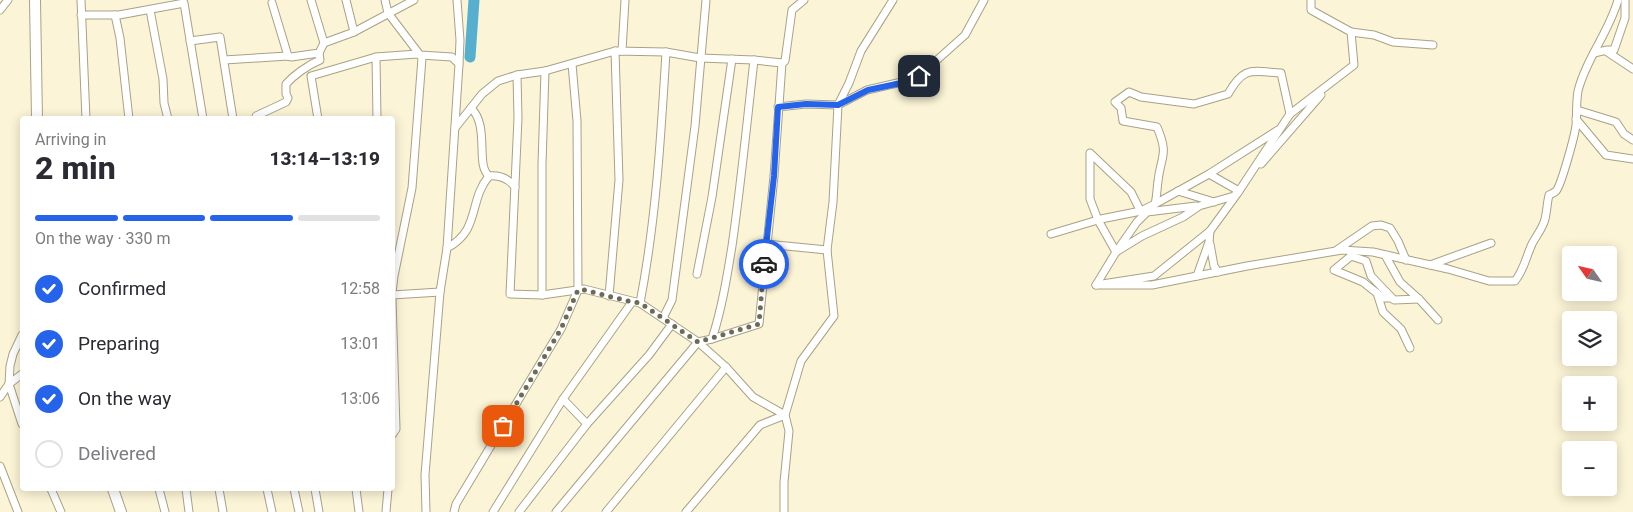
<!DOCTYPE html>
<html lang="en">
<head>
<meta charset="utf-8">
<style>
  body { margin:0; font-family:Roboto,sans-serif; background:#f7f7f7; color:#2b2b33; height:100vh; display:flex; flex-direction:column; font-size:19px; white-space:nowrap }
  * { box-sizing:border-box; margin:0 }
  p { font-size:16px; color:#7c7c81 }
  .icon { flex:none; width:28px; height:28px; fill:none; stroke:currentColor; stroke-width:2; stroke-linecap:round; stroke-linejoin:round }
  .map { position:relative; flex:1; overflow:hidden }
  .details { position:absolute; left:20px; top:116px; width:375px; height:375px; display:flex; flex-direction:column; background:#fff; border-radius:5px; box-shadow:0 2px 12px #0003 }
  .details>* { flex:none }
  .needle { width:32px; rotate:304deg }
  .fabs { position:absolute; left:1562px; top:246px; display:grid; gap:10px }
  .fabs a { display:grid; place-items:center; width:55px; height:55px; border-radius:5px; background:#fff; box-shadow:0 2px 12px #0003; font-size:25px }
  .pin { position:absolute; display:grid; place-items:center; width:42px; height:42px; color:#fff; margin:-21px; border-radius:10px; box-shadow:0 2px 8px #0006 }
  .courier { position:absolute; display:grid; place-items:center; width:50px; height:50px; margin:-25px; border:4px solid #2563eb; border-radius:50%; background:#fff; color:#222; box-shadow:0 1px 6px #0007 }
  .summary em { font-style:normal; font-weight:800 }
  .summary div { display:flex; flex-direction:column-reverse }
  .summary { display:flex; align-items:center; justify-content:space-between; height:85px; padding:0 15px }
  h1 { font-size:32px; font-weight:800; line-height:38px }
  .bar { display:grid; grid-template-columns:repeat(4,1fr); gap:8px 5px; align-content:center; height:60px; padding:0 15px }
  .bar i { height:6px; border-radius:4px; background:#e1e1e2 }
  .bar .selected { background:#2563eb }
  .bar p { grid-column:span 4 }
  ol { padding:0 15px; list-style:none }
  li { display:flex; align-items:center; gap:15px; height:55px }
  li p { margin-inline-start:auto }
  li .icon { padding:5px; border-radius:50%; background:#2563eb; color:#fff; stroke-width:4 }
  li:last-child { color:#7c7c81 }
  li i { width:28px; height:28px; border:2px solid #e1e1e2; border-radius:50% }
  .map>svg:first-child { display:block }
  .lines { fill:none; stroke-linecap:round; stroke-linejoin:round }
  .river { stroke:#57afd0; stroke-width:11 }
  .street-casing { stroke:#a8a285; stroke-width:9 }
  .secondary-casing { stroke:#a8a285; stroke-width:12 }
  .street { stroke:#fff; stroke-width:7 }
  .secondary { stroke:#fff; stroke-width:10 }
  .done { stroke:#6d6a58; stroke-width:5; stroke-dasharray:0 9 }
  .route { stroke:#2563eb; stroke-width:6 }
</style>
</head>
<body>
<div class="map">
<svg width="1633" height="512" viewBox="0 0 1633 512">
  <rect width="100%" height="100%" fill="#fbf4d6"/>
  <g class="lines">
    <polyline class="river" points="470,57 474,0"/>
    <defs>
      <g id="street">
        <polyline points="81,0 86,119"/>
        <polyline points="385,0 388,13 420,55 452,57 459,64 447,248 440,292 425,475 426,512"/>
        <polyline points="457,0 460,40 459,64"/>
        <polyline points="272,3 288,56"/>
        <polyline points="0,10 8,0"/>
        <polyline points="150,10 163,79 164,103 168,119"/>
        <polyline points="81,15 119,15 184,3 203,119"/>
        <polyline points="115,15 120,38 129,119"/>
        <polyline points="354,32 414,0"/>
        <polyline points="1351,32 1374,35 1393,42 1433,45"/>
        <polyline points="190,41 220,37 233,119"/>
        <polyline points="324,43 354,32 346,0"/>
        <polyline points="622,51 625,0"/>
        <polyline points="1606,51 1633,69"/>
        <polyline points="1594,53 1607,50 1614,50 1625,18 1625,0"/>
        <polyline points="376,57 377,119"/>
        <polyline points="224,60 288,56 291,57 319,53 324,43 311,0"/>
        <polyline points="517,75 518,118 510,294 542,295 584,289 640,303 698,342 726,367 753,397 785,415 789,431 784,482 784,512"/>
        <polyline points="778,107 806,104 838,105 867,90 906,81 919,76 965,35 984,0"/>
        <path d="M471,108C490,126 475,165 489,176"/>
        <polyline points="1577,110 1616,122 1624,134 1633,140"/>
        <polyline points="1290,114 1354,65 1351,32 1311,10 1311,0"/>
        <path d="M256,119V116L286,102L288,98L286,94V84C294,75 308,65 320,60L319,53"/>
        <polyline points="318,119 311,76 376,57 417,54 420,55 422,58 412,188 394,276 392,293"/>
        <polyline points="1576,119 1606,155 1633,159"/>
        <polyline points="455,128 482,94 498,81 517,75 545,71 615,51 666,52 700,58 754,60 782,63"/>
        <polyline points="1261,164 1321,95"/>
        <polygon points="1209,174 1239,191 1234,196 1199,206 1183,217 1142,236 1116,252 1137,222 1155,204"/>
        <polyline points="1209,174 1278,130"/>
        <polyline points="1178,191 1214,202"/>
        <polyline points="1147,212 1196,206"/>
        <path d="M1051,234L1101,219L1141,211L1155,204C1157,196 1157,188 1158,181C1161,155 1169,155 1157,127L1123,121L1121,108L1115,102L1129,92L1141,97L1194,104L1228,94C1244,66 1251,71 1281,73L1290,114L1237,194L1210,231L1154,276L1096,285H1152L1247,266L1342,250L1373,252L1448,269L1489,281H1515C1524,270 1526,257 1532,244C1536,236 1543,228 1545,219C1547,211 1547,203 1549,195C1551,194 1554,193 1556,191C1561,186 1575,135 1576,125C1577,114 1576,102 1578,91C1586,59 1609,32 1618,0"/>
        <polyline points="766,244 827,250"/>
        <polyline points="1210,244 1214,266 1218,272"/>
        <path d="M447,248C481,230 468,201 489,176C500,175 508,178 515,187"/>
        <polyline points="1337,250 1372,226 1381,225 1390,228 1398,241 1406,260"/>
        <polyline points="1385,255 1400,282 1419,299 1438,320"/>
        <polyline points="1430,265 1491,243"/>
        <polyline points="697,274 712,197 732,59"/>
        <polyline points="1197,276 1209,242 1210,231"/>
        <polyline points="1096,285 1116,252 1098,220 1090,199 1090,153 1131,192 1139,208"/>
        <polyline points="1377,293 1383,312 1401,329 1410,348"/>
        <polyline points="392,295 440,292"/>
        <polyline points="542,295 542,164 545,71"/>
        <polyline points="609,296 619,180 615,51"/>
        <polyline points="1392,298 1383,298 1363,282 1334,270 1351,256 1366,261 1371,276 1394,300 1419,299"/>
        <polyline points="392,299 396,429 392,435"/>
        <path d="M640,303C656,220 661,136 666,52"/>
        <polyline points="663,318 672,300 695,126 706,0"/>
        <polyline points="712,339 759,324 774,176 782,63 785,61 792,10 804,0"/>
        <polyline points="22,374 9,384 22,424"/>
        <polyline points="0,397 9,384 10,366 13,354 22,335"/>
        <polyline points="563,399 587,424"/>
        <polyline points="0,466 18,512"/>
        <polyline points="51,489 61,512"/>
        <polyline points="159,489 165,512"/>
        <polyline points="186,489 189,512"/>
        <polyline points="219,489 223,512"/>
        <polyline points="267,489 272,512"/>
        <polyline points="294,489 299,512"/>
        <polyline points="315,489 319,512"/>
        <polyline points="356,489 359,512"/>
        <polyline points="386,512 388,489"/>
        <polyline points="454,512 456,504 561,329 578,290 577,121 572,64"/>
        <polyline points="493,512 563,399 632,302"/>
        <polyline points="519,512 587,424 649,355 672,324"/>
        <path d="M556,512L698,342L712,339C722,308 727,277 732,246C741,184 747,122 754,60"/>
        <polyline points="606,512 726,367"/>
        <polyline points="686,512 760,425 785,415 801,361 834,316 827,250 833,202 838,105 849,83 861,51 893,0"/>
      </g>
      <g id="secondary">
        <polyline points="35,0 37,119"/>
        <polyline points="113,489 121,512"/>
      </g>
    </defs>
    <use href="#street" class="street-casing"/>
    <use href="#secondary" class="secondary-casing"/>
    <use href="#street" class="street"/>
    <use href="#secondary" class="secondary"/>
  </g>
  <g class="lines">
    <polyline class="done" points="503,426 561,329 578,290 584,290 632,302 640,303 698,342 759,324 764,264"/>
    <polyline class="route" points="764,264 774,176 778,107 806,104 838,105 868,90 906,82 919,76"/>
  </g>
</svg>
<div class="fabs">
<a><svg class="needle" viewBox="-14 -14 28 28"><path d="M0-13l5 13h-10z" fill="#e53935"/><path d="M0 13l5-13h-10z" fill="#7c7c81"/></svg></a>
<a><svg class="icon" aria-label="layers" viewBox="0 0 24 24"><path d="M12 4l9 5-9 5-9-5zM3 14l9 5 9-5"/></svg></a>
<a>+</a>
<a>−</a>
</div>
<div class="pin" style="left:503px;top:426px;background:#ea580c"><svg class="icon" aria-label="bag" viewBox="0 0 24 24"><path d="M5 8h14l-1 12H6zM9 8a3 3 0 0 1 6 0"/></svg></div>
<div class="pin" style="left:919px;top:76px;background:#1f2937"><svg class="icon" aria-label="home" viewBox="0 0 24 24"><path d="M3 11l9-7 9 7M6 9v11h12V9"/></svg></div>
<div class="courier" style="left:764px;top:264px"><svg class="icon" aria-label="car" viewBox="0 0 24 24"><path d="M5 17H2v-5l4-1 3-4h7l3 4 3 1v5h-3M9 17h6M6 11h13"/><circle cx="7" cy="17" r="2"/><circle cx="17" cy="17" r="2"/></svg></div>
<section class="details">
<div class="summary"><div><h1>2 min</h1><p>Arriving in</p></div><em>13:14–13:19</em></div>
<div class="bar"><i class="selected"></i><i class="selected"></i><i class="selected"></i><i></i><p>On the way · 330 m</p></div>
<ol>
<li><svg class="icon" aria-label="check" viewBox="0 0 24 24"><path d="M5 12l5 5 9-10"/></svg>Confirmed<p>12:58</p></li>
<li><svg class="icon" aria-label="check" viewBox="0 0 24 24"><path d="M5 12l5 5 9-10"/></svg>Preparing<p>13:01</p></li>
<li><svg class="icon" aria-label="check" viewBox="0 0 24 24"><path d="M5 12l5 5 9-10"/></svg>On the way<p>13:06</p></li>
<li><i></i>Delivered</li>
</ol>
</section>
</div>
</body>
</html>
